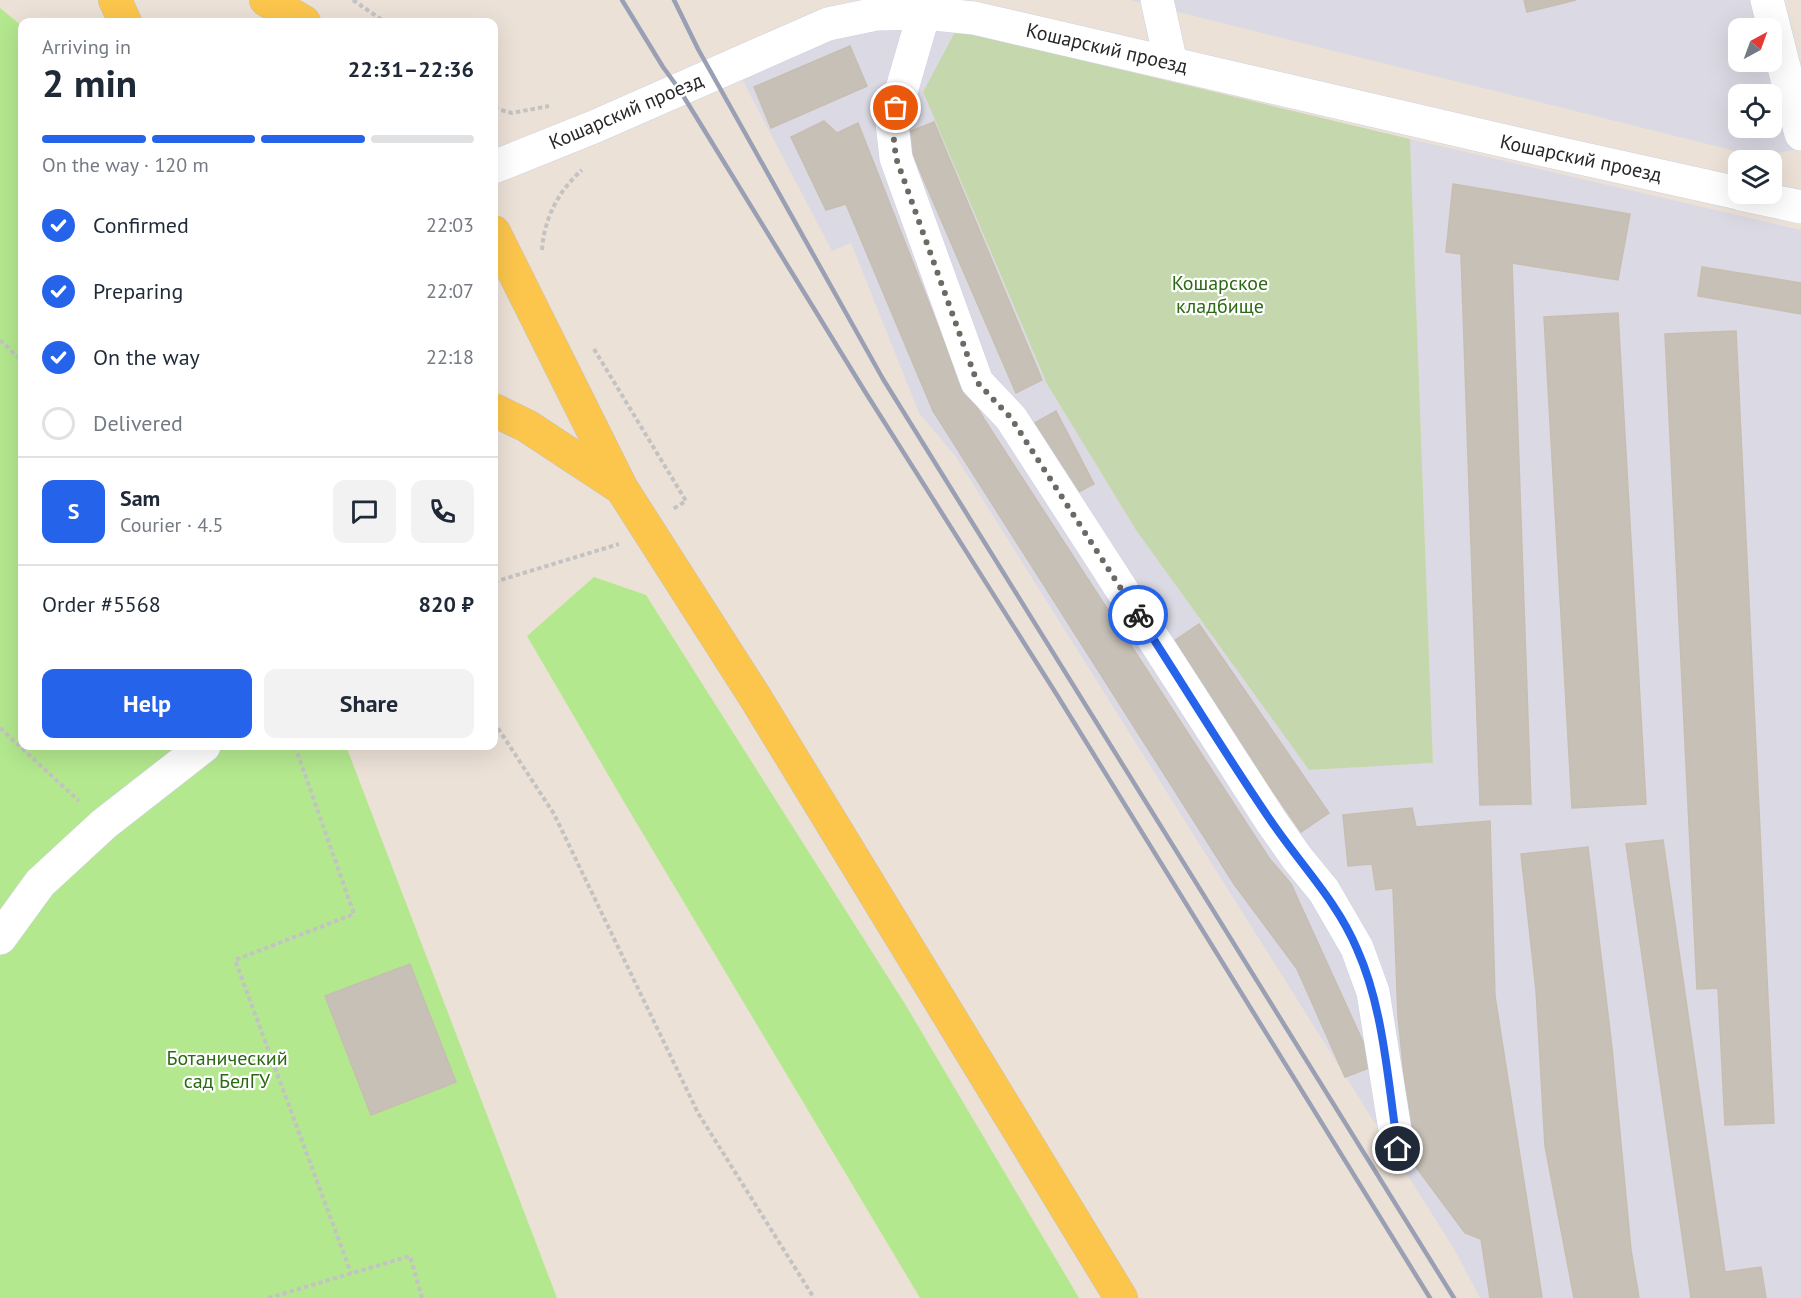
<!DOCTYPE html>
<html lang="en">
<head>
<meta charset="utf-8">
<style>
  body { margin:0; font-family:"PT Sans",sans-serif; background:#f2f2f3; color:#1f2937; height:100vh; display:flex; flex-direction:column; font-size:22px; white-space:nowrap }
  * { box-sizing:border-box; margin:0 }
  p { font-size:20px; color:#747a83 }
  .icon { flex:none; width:33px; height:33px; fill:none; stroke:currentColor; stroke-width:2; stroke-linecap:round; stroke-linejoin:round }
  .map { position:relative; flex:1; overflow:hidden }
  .panel { position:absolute; left:18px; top:18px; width:480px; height:732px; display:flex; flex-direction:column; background:#fff; border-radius:12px; box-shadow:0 6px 24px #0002 }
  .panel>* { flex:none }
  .needle { width:39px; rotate:41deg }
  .buttons { position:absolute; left:1728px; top:18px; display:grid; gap:12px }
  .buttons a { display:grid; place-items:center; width:54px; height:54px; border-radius:12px; background:#fff; box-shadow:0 6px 24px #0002; font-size:30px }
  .pin { position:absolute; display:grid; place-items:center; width:51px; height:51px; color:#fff; margin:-26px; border:3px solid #fff; border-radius:50%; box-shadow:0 2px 6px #0007 }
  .courier { position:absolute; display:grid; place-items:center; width:60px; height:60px; margin:-30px; border:4px solid #2563eb; border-radius:50%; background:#fff; color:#222; box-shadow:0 2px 8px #0007 }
  .headline em { font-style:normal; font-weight:700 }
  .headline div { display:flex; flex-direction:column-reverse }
  .headline { display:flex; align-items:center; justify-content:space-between; height:102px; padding:0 24px }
  h1 { font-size:39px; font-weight:700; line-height:45px }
  .bar { display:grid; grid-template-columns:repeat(4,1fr); gap:9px 6px; align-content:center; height:72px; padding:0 24px }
  .bar i { height:8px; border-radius:4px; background:#e0e1e3 }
  .bar .on { background:#2563eb }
  .bar p { grid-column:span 4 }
  .line { display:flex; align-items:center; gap:15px; padding:0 24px; border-top:2px solid #e0e1e3 }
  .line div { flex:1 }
  .round { display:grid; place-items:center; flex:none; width:63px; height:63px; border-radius:12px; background:#f2f2f3 }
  ol { padding:0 24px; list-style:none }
  li { display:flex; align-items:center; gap:18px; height:66px }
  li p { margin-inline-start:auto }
  li .icon { padding:6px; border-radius:50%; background:#2563eb; color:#fff; stroke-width:4 }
  li:last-child { color:#747a83 }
  li i { width:33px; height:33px; border:3px solid #e0e1e3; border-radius:50% }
  .cta { display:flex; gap:12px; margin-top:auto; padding:12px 24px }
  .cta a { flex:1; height:69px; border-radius:12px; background:#2563eb; color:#fff; font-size:24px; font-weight:700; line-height:69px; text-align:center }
  .cta a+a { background:#f2f2f3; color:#1f2937 }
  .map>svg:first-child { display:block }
  .industrial { fill:#dbd9e3; fill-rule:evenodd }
  .green { fill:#b3e88e }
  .cemetery { fill:#c5d7ad }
  .building { fill:#c6c0b7; stroke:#c7beb1; stroke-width:1.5 }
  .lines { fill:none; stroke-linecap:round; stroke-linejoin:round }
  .minor-casing { stroke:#cdd2e2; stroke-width:34 }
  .major-casing { stroke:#c3c3c3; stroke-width:34 }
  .path { stroke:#c3c3c3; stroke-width:4; stroke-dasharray:4.5 3; stroke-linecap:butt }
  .minor { stroke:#fff; stroke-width:33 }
  .major { stroke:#fcc64c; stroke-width:33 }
  .rail { stroke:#9aa0b4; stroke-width:4.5 }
  .done { stroke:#6d6965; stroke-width:6; stroke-dasharray:0 10.8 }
  .route { stroke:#2563eb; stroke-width:8 }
  .labels { text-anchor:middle; stroke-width:4.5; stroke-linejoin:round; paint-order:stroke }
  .street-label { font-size:20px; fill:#282828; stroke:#fff }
  .park-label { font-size:20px; fill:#2b6913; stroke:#fff }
</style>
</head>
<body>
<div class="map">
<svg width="1801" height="1298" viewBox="0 0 1801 1298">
  <rect width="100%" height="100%" fill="#ece1d7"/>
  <g class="industrial">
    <path d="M1130,0H1773L1801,149L1755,156ZM1738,28H1772V62H1738ZM1738,94H1772V128H1738Z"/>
    <polygon points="895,17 956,30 923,92 1047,384 1136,530 1309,770 1433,763 1410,139 1801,230 1801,1298 1480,1298 1454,1249 956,457 919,413 851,243 832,251 734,64"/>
  </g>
  <g class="green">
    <polygon points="0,8 22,26 22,746 346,746 557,1298 0,1298"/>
    <polygon points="594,577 646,595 905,1004 1079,1298 920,1298 624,802 527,636"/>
  </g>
  <polygon class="cemetery" points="956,30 1410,139 1433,763 1309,770 1136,530 1047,384 923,92"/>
  <g class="building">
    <polygon points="1524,0 1576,0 1527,12"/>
    <polygon points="850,46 867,86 771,128 754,87"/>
    <polygon points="824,121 837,133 858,123 956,372 984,419 1269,858 1291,884 1374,1066 1345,1077 1297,969 1234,884 933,411 846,204 826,210 791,137"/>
    <polygon points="934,122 1042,380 1016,393 904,134"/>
    <polygon points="1453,184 1630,214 1618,280 1512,263 1531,804 1480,805 1461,254 1446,252"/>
    <polygon points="1702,267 1801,283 1801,314 1698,296"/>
    <polygon points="1618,313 1646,804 1572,808 1544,317"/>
    <polygon points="1736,331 1774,1123 1725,1125 1718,988 1697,989 1665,334"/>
    <polygon points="1056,411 1094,484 1069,497 1031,425"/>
    <polygon points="1199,624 1329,813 1301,832 1171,643"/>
    <polygon points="1412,808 1416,827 1490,821 1495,996 1542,1297 1490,1298 1481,1239 1465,1233 1413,1163 1398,1016 1393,888 1376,890 1372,864 1348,866 1343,815"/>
    <polygon points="1663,840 1725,1272 1761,1267 1766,1298 1691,1298 1626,844"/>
    <polygon points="1588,847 1612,1048 1631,1250 1639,1298 1574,1298 1545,1146 1536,990 1521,854"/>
    <polygon points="410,964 456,1082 371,1115 325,996"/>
  </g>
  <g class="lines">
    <defs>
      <g id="minor">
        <polyline points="922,0 924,13 892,123 896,158 977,382 1011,418 1271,821 1297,858 1324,891 1357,948 1373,992 1398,1149"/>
        <polyline points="1157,0 1171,63"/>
        <polyline points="1767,0 1801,134"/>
        <polyline points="494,167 596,126 828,24 876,14 924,13 974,18 1544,150 1738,193"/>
        <polyline points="1741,194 1801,207"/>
        <polyline points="0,938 40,883 104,824 204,746"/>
      </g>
      <g id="major">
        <polyline points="115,0 125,22"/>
        <polyline points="266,0 304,22"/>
        <polyline points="494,232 622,489 755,697 1121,1298"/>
        <polyline points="494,410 527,426 621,488"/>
      </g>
    </defs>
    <use href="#minor" class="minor-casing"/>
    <use href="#major" class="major-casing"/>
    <g class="path">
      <polyline points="353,0 385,22"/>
      <polyline points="494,108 512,113 549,106"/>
      <path d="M542,250C544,219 558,191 582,170"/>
      <polyline points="0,340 22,361"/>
      <polyline points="594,349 686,501 673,509"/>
      <polyline points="494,582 619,544"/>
      <polyline points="494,722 554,814 698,1113 814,1298"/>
      <polyline points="0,728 79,801"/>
      <polyline points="295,746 354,914 235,960 351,1273"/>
      <polyline points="268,1298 410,1256 422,1298"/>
    </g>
    <use href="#minor" class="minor"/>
    <use href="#major" class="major"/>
    <g class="rail">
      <polyline points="622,0 663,67 679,89 864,390 1057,695 1430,1298"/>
      <polyline points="674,0 698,49 883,379 1454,1298"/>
    </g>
  </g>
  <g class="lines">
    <polyline class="done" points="896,108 892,123 896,158 977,382 1011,418 1138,615"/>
    <path class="route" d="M1138,615C1183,684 1225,754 1271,821C1300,864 1337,901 1357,949C1384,1009 1388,1084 1398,1149"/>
  </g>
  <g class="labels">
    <g class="street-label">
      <text transform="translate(1107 48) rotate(13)" y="7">Кошарский проезд</text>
      <text transform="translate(626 111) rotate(-23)" y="7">Кошарский проезд</text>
      <text transform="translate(1581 158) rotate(12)" y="7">Кошарский проезд</text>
    </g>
    <g class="park-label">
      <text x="1220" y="290">Кошарское<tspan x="1220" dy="23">кладбище</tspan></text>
      <text x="227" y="1065">Ботанический<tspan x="227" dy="23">сад БелГУ</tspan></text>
    </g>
  </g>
</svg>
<div class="buttons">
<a><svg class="needle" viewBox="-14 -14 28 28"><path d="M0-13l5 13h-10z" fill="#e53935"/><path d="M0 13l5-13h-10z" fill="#747a83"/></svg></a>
<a><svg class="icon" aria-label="locate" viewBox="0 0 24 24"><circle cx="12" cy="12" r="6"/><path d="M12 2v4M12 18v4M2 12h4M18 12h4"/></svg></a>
<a><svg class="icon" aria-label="layers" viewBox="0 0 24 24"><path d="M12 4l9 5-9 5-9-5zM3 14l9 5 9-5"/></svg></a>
</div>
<div class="pin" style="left:896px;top:108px;background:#ea580c"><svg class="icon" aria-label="bag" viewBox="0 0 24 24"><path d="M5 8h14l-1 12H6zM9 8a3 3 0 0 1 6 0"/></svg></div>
<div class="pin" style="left:1398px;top:1149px;background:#1f2937"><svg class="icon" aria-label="home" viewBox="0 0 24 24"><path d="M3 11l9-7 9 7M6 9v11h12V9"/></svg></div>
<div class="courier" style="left:1138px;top:615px"><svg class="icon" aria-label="bike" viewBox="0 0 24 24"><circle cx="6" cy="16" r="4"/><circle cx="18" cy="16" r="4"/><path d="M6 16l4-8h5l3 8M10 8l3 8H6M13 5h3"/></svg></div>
<section class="panel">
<div class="headline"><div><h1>2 min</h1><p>Arriving in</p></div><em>22:31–22:36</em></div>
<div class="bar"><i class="on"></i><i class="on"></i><i class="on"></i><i></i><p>On the way · 120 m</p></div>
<ol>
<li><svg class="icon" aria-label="check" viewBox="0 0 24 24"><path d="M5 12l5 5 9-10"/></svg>Confirmed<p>22:03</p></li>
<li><svg class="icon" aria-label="check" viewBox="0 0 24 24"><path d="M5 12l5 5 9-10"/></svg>Preparing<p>22:07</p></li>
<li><svg class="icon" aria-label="check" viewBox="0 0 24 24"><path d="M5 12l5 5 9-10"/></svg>On the way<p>22:18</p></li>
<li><i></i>Delivered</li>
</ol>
<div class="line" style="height:108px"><b class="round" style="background:#2563eb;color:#fff">S</b><div><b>Sam</b><p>Courier · 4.5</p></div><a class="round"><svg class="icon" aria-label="chat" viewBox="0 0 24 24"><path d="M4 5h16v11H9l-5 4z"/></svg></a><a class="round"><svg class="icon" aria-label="phone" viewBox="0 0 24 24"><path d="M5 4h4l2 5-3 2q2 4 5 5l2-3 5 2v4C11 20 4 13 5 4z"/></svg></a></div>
<div class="line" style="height:78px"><div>Order #5568</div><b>820 ₽</b></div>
<div class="cta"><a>Help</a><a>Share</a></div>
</section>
</div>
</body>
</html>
